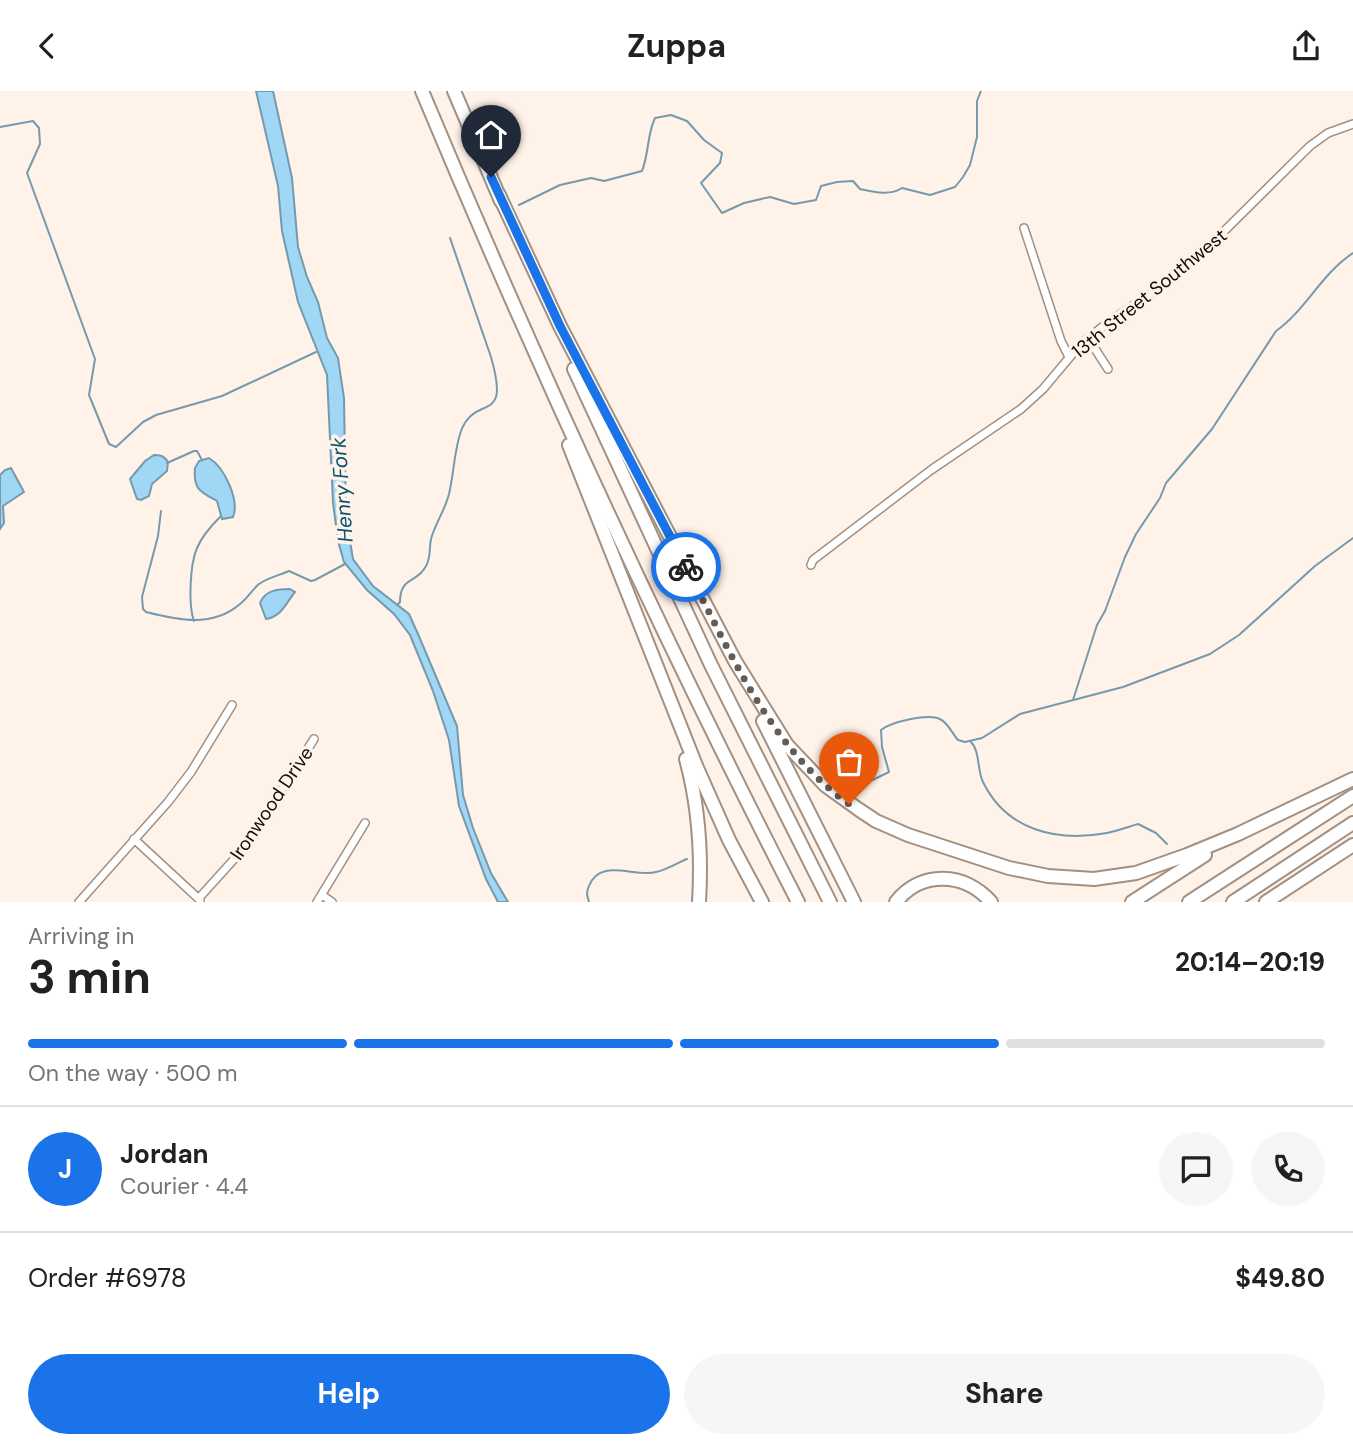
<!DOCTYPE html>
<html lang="en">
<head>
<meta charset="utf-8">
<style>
  body { margin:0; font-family:"DM Sans",sans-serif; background:#f6f6f6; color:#202124; height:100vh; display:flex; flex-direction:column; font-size:26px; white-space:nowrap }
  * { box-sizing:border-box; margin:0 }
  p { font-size:23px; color:#757577 }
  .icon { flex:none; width:38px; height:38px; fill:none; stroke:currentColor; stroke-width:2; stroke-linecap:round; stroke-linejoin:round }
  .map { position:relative; height:811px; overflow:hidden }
  .drawer { display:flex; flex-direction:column; background:#fff; flex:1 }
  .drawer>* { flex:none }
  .pin { position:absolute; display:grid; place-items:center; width:60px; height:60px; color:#fff; margin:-72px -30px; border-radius:50% 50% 50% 0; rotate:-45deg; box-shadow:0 0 7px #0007 }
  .pin .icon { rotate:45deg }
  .courier { position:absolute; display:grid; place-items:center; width:70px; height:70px; margin:-35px; border:5px solid #1a73e8; border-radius:50%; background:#fff; color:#222; box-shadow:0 2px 9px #0007 }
  .overview em { font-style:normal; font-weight:700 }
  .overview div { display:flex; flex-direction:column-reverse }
  .overview { display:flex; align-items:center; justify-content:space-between; height:119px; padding:0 28px }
  h1 { font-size:46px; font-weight:700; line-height:52px }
  .bar { display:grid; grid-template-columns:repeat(4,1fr); gap:10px 7px; align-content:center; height:84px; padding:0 28px }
  .bar i { height:9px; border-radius:5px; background:#e0e0e0 }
  .bar .selected { background:#1a73e8 }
  .bar p { grid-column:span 4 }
  .line { display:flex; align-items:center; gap:18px; padding:0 28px; border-top:2px solid #e0e0e0 }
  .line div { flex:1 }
  .round { display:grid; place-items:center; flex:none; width:74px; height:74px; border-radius:37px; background:#f6f6f6 }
  .button { display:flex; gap:14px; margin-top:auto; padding:14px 28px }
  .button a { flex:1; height:80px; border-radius:42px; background:#1a73e8; color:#fff; font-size:28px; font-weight:700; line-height:80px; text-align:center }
  .button a+a { background:#f6f6f6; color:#202124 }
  header { display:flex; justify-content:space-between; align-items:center; height:91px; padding:0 28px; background:#fff; font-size:32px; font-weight:700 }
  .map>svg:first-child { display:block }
  .water { fill:#9fd7f4; stroke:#759aad; stroke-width:2 }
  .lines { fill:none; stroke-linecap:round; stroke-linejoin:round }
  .stream { stroke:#759aad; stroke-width:2 }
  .street-casing { stroke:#a29082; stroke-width:10 }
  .highway-casing { stroke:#a29082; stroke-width:16 }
  .street { stroke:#fff; stroke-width:7 }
  .highway { stroke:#fff; stroke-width:12 }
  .done { stroke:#655c56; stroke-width:7; stroke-dasharray:0 12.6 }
  .route { stroke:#1a73e8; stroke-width:9 }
  .labels { text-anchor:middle; stroke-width:7; stroke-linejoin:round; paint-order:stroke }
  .street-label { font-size:19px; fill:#120b07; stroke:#fff2e9 }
  .water-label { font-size:21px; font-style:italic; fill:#08536f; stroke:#fff2e9 }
</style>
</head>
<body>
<header><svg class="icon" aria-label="back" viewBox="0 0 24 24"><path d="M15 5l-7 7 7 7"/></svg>Zuppa<svg class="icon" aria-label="share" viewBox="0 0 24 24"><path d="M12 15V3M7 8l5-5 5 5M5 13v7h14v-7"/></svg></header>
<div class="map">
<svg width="1353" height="811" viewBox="0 0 1353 811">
  <rect width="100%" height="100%" fill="#fff2e9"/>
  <g class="water">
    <polygon points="256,0 273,0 292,87 298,156 307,186 318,211 327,247 338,267 344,307 346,426 353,468 373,495 409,523 418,543 457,635 463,704 473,737 491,782 508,811 498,811 486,788 459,715 449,649 433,600 410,544 394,523 367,499 344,471 338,450 333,412 327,284 298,211 282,140 278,95"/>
    <path d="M154,364C161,364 164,365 168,371L167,380L152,393L149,405L141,409L137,408L130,388L145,370Z"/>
    <path d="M209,367C224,376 240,409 233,426L222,428L217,410C201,401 193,399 195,377L199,370Z"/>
    <polygon points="11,377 24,401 3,415 4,432 0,438 0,384 5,379"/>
    <path d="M290,498L295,501C286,512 281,526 266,528L260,512C265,499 278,498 290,498Z"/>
  </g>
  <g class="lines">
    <g class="stream">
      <polyline points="0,36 33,30 39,37 40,53 27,82 95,268 89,304 109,353 116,356 143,331 156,324 222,305 316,261"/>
      <path d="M519,114L560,94L591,87L604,90L642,80C649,62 647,44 655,27L671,24L687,30L704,49L722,62L720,72L701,92L722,122L744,112L770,106L794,113L816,109L821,95L837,91L853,90L860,98C874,101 890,105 902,97L930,104L955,96L963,86L970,74L977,46V10L981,0"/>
      <polyline points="167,372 194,360 197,360 202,369"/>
      <path d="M161,420L158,445L142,506L143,518L146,521C178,529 212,537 240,513C247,508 252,499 259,493C267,487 280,484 289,480L311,490L315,489L345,473"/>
      <path d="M397,514L400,511C400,485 417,493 426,475C431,467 429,457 431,448C435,433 445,419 449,403C454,382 454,360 461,340C476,301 511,336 491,266L450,147"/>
      <path d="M194,530C188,514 190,473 197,457C202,445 211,435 220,426"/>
      <path d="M1073,609L1097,534L1105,520L1125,466L1136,443L1160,407L1166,392L1212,338L1276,240C1305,220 1322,182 1353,162"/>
      <path d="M971,651C980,660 977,679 983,691C1007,740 1057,751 1107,742C1117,740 1128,736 1138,733L1156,742L1167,753"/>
      <path d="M856,697L889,681L882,656L881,639C891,631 928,622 940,628C948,632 952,642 958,649L965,651L982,647L1020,623L1123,596L1210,563L1239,544L1315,475L1353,447"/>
      <path d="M589,811C587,805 586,801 589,795C600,766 635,787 656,781C666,779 677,772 687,768"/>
    </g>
    <defs>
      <g id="street">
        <polyline points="1024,137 1061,250 1069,266"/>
        <polyline points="1088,247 1108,278"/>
        <polyline points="811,474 813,469 931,379 1021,318 1043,298 1080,254 1106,233 1169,190 1198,166 1310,55 1328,42 1353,33"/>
        <polyline points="134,748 200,809"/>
        <polyline points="322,804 332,811"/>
        <polyline points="199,807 246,755 314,648"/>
        <polyline points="79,811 168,711 191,681 232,614"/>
        <polyline points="317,811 365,732"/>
      </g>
      <g id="highway">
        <path d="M422,0C537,275 662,546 798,811"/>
        <polyline points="454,0 501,110"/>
        <polyline points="499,104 560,235 735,570 787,654 826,695 858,718 876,730 908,744 1009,777 1048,785 1094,788 1136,782 1187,764 1238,743 1353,688"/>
        <polyline points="574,278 711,574 830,811"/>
        <polyline points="569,354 697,677 729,749 762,811"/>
        <polyline points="763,630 854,811"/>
        <path d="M686,668C699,716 702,762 699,811"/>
        <path d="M896,811C921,779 965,781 991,811"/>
        <polyline points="1132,811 1205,764"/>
        <polyline points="1189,811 1353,705"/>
        <polyline points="1233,811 1353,732"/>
        <polyline points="1266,811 1353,754"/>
      </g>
    </defs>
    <use href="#street" class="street-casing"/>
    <use href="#highway" class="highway-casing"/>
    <use href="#street" class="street"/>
    <use href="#highway" class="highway"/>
  </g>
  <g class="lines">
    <path class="done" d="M686,476C730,560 769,656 849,713"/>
    <polyline class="route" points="491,86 560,235 686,476"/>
  </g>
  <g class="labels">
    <g class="street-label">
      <text transform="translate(1149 202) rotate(-39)" y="7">13th Street Southwest</text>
      <text transform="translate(271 712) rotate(-56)" y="7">Ironwood Drive</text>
    </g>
    <g class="water-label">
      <text transform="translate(342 399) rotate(-94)" y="7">Henry Fork</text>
    </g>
  </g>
</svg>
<div class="pin" style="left:849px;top:713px;background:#ea580c"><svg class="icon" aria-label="bag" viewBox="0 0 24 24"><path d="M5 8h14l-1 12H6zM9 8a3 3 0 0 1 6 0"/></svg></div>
<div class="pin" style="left:491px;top:86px;background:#1f2937"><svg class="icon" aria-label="home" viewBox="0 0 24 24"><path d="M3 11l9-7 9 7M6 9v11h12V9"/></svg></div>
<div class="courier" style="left:686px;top:476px"><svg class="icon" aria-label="bike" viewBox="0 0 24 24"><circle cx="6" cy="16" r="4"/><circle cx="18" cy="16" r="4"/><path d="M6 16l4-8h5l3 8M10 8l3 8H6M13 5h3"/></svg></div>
</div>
<section class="drawer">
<div class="overview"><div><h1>3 min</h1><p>Arriving in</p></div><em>20:14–20:19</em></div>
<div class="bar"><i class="selected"></i><i class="selected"></i><i class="selected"></i><i></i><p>On the way · 500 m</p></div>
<div class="line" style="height:126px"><b class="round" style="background:#1a73e8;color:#fff">J</b><div><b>Jordan</b><p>Courier · 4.4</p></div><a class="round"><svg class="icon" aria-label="chat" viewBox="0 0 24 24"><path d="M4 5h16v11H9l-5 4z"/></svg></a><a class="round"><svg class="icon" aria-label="phone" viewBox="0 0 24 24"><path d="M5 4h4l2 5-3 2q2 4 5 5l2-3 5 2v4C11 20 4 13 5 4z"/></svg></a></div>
<div class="line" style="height:91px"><div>Order #6978</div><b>$49.80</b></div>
<div class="button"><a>Help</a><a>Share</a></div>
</section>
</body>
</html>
